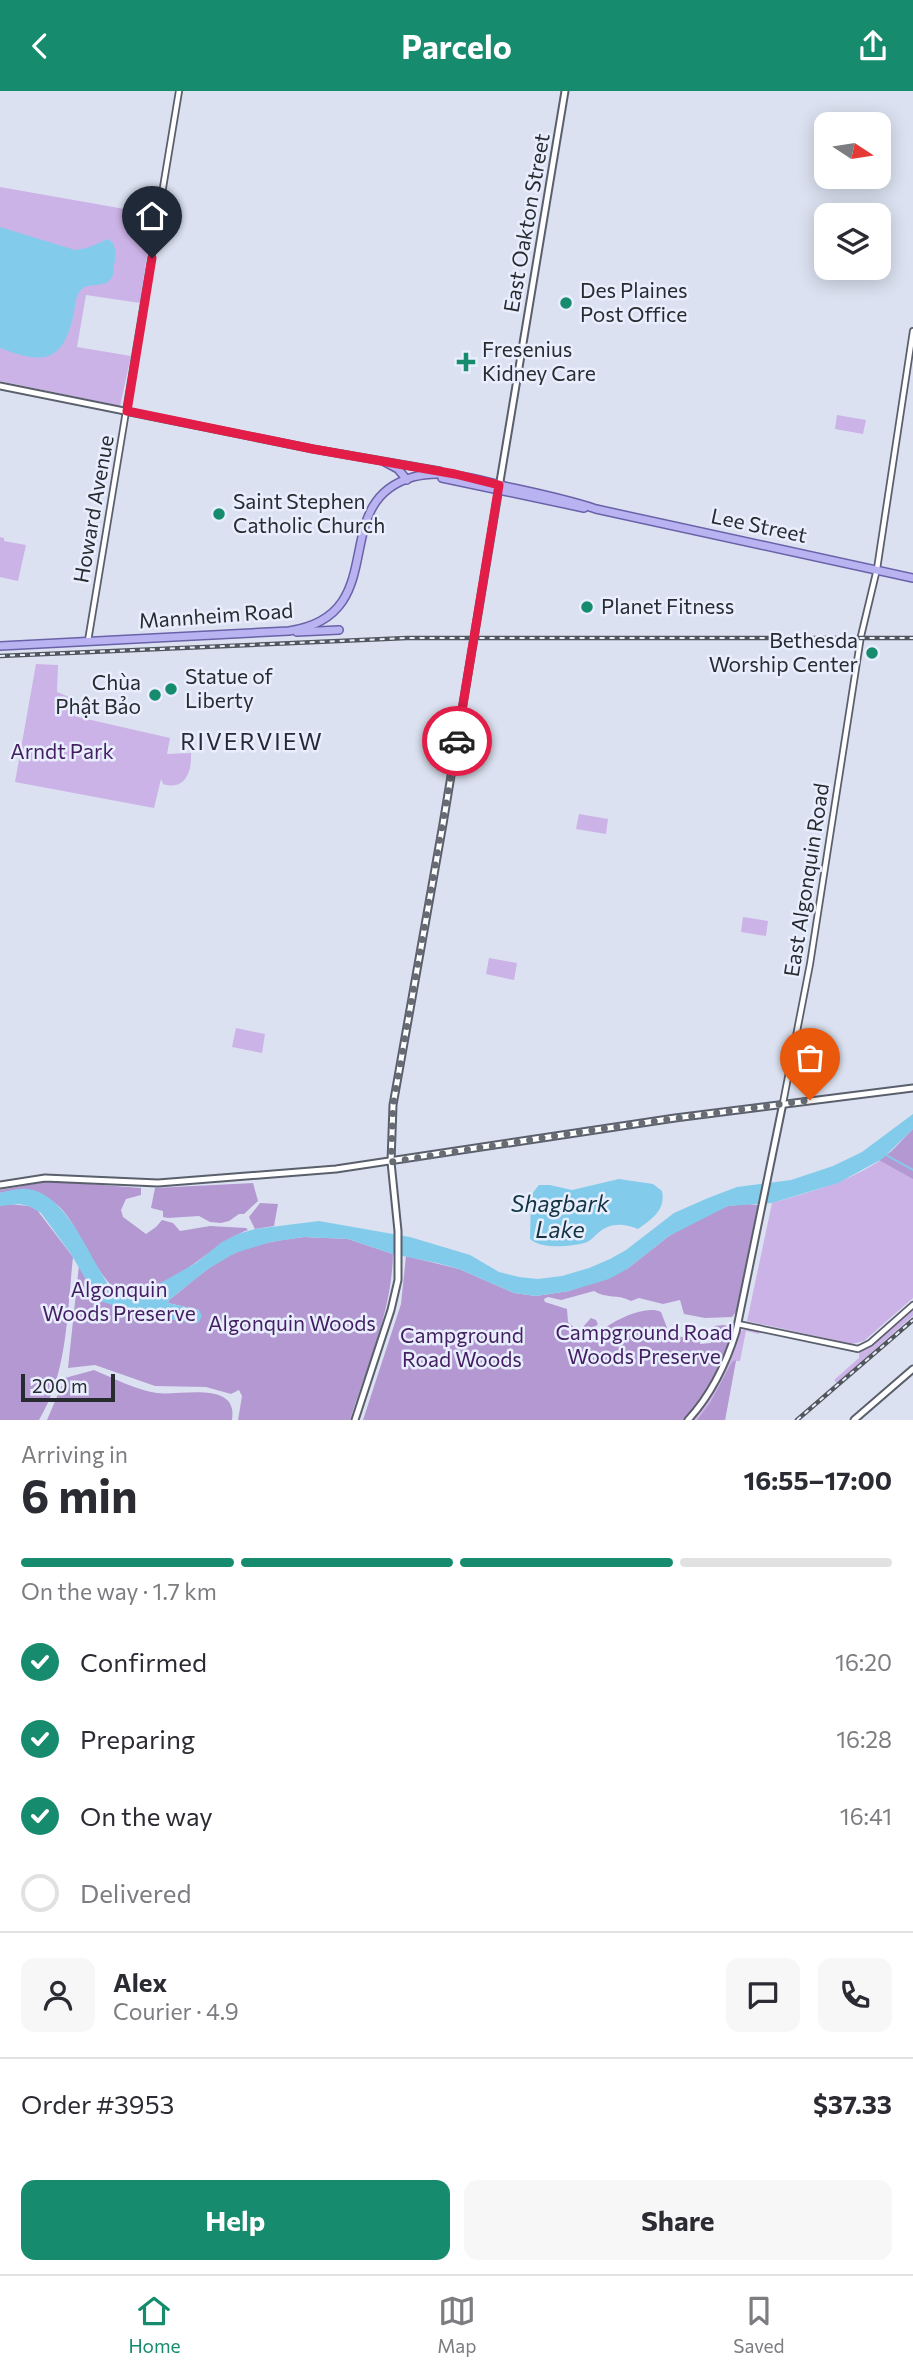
<!DOCTYPE html>
<html lang="en">
<head>
<meta charset="utf-8">
<style>
  body { margin:0; font-family:Commissioner,sans-serif; background:#f7f7f7; color:#2b2b33; height:100vh; display:flex; flex-direction:column; font-size:26px; white-space:nowrap }
  * { box-sizing:border-box; margin:0 }
  p { font-size:23px; color:#7c7c81 }
  .icon { flex:none; width:38px; height:38px; fill:none; stroke:currentColor; stroke-width:2; stroke-linecap:round; stroke-linejoin:round }
  .map { position:relative; height:1329px; overflow:hidden }
  .panel { display:flex; flex-direction:column; background:#fff; flex:1 }
  .panel>* { flex:none }
  .needle { width:46px; rotate:102deg }
  .tools { position:absolute; left:814px; top:21px; display:grid; gap:14px }
  .tools a { display:grid; place-items:center; width:77px; height:77px; border-radius:14px; background:#fff; box-shadow:0 4px 18px #0003; font-size:35px }
  .scale { position:absolute; left:21px; bottom:18px; width:94px; box-sizing:border-box; padding-left:7px; border:4px solid #282b30; border-top:0; font-size:19px; line-height:24px; white-space:nowrap; color:#282b30; -webkit-text-stroke:5px #e8eefd; paint-order:stroke }
  .pin { position:absolute; display:grid; place-items:center; width:60px; height:60px; color:#fff; margin:-72px -30px; border-radius:50% 50% 50% 0; rotate:-45deg; box-shadow:0 0 7px #0007 }
  .pin .icon { rotate:45deg }
  .courier { position:absolute; display:grid; place-items:center; width:70px; height:70px; margin:-35px; border:5px solid #e11d48; border-radius:50%; background:#fff; color:#222; box-shadow:0 2px 9px #0007 }
  .head em { font-style:normal; font-weight:700 }
  .head div { display:flex; flex-direction:column-reverse }
  .head { display:flex; align-items:center; justify-content:space-between; height:119px; padding:0 21px }
  h1 { font-size:46px; font-weight:700; line-height:52px }
  .bar { display:grid; grid-template-columns:repeat(4,1fr); gap:10px 7px; align-content:center; height:84px; padding:0 21px }
  .bar i { height:9px; border-radius:5px; background:#e1e1e2 }
  .bar .selected { background:#168b6d }
  .bar p { grid-column:span 4 }
  .line { display:flex; align-items:center; gap:18px; padding:0 21px; border-top:2px solid #e1e1e2 }
  .line div { flex:1 }
  .round { display:grid; place-items:center; flex:none; width:74px; height:74px; border-radius:14px; background:#f7f7f7 }
  ol { padding:0 21px; list-style:none }
  li { display:flex; align-items:center; gap:21px; height:77px }
  li p { margin-inline-start:auto }
  li .icon { padding:7px; border-radius:50%; background:#168b6d; color:#fff; stroke-width:4 }
  li:last-child { color:#7c7c81 }
  li i { width:38px; height:38px; border:4px solid #e1e1e2; border-radius:50% }
  .button { display:flex; gap:14px; margin-top:auto; padding:14px 21px }
  .button a { flex:1; height:80px; border-radius:14px; background:#168b6d; color:#fff; font-size:28px; font-weight:700; line-height:80px; text-align:center }
  .button a+a { background:#f7f7f7; color:#2b2b33 }
  header { display:flex; justify-content:space-between; align-items:center; height:91px; padding:0 21px; background:#168b6d; color:#fff; font-size:32px; font-weight:700 }
  .menu { display:flex; justify-content:space-around; align-items:center; height:98px; border-top:2px solid #e1e1e2; background:#fff; font-size:19px; color:#7c7c81 }
  .menu a { display:grid; justify-items:center; gap:4px }
  .menu .selected { color:#168b6d }
  .map>svg:first-child { display:block }
  .green { fill:#ccb3e7 }
  .forest { fill:#b498d1 }
  .water { fill:#83cbeb }
  .lines { fill:none; stroke-linecap:round; stroke-linejoin:round }
  .stream { stroke:#83cbeb; stroke-width:2 }
  .tertiary-casing { stroke:#5a5f6c; stroke-width:8 }
  .secondary-casing { stroke:#5a5f6c; stroke-width:9 }
  .primary-casing { stroke:#6962a8; stroke-width:10 }
  .tertiary { stroke:#fff; stroke-width:4.5 }
  .secondary { stroke:#fff; stroke-width:5 }
  .primary { stroke:#bab3f1; stroke-width:7 }
  .rail-casing { stroke:#51555c; stroke-width:4.5 }
  .rail { stroke:#e8eefd; stroke-width:2; stroke-dasharray:5; stroke-linecap:butt }
  .done { stroke:#676b73; stroke-width:7; stroke-dasharray:0 12.6 }
  .route { stroke:#e11d48; stroke-width:9 }
  .poi-dot { fill:#168b6d; stroke:#e8eefd; stroke-width:2.5 }
  .labels { text-anchor:middle; stroke-width:5; stroke-linejoin:round; paint-order:stroke }
  .street-label { font-size:21px; fill:#282b30; stroke:#e8eefd }
  .poi-label { font-size:21px; fill:#282b30; stroke:#e8eefd; text-anchor:start }
  .park-label { font-size:21px; fill:#431e61; stroke:#e8eefd }
  .neighbourhood-label { font-size:23px; letter-spacing:2px; fill:#262a35; stroke:#e8eefd }
  .water-label { font-size:23px; font-style:italic; fill:#123442; stroke:#e8eefd }
</style>
</head>
<body>
<header><svg class="icon" aria-label="back" viewBox="0 0 24 24"><path d="M15 5l-7 7 7 7"/></svg>Parcelo<svg class="icon" aria-label="share" viewBox="0 0 24 24"><path d="M12 15V3M7 8l5-5 5 5M5 13v7h14v-7"/></svg></header>
<div class="map">
<svg width="913" height="1329" viewBox="0 0 913 1329">
  <rect width="100%" height="100%" fill="#dbe1f0"/>
  <g class="green">
    <polygon points="0,96 153,123 140,212 86,204 77,256 131,265 120,315 0,290"/>
    <polygon points="837,324 866,329 863,343 835,338"/>
    <polygon points="0,446 4,447 4,450 26,454 18,490 0,486"/>
    <path d="M36,573L58,574L57,601L69,606L73,612H81L78,626L170,647L167,663L191,662C192,681 185,700 163,693L161,688L154,717L15,691Z"/>
    <polygon points="579,723 608,728 606,743 576,738"/>
    <polygon points="743,826 768,830 766,845 741,841"/>
    <polygon points="489,867 517,872 514,889 486,883"/>
    <polygon points="236,937 265,943 262,962 232,956"/>
    <path d="M913,1038V1207L864,1250L852,1253L747,1230L772,1112C810,1101 849,1091 882,1068C893,1060 903,1047 913,1038Z"/>
    <polygon points="913,1217 913,1225 837,1292 834,1289 859,1267 859,1260 873,1254"/>
    <polygon points="745,1237 759,1240 759,1243 746,1240 740,1270 736,1270 725,1329 692,1329 718,1291 740,1241"/>
  </g>
  <g class="forest">
    <polygon points="913,1038 913,1088 879,1069 892,1060"/>
    <path d="M50,1090L141,1097V1104L126,1108L121,1119L123,1126L146,1143L156,1136L162,1129L173,1132L180,1140L210,1135L246,1137L248,1139C215,1150 165,1204 132,1204C98,1205 82,1128 52,1110C46,1107 38,1106 31,1104C19,1101 12,1099 0,1102V1099Z"/>
    <polygon points="253,1092 258,1110 244,1123 239,1123 229,1130 221,1132 210,1131 199,1125 168,1127 163,1126 163,1120 151,1117 155,1097"/>
    <polygon points="260,1112 278,1113 274,1135 255,1138 249,1126"/>
    <path d="M9,1113L29,1115L37,1119L73,1166C67,1221 68,1281 39,1329H0V1115Z"/>
    <path d="M746,1113L758,1114L736,1221L732,1226L705,1227L684,1223L680,1209L663,1213L639,1207L631,1210C619,1203 606,1208 594,1200L561,1209L548,1206L544,1208L545,1211L567,1218L568,1231L576,1238L582,1237L591,1227L596,1229L598,1233L590,1241L596,1245C607,1232 645,1213 661,1221L669,1242L685,1247L701,1243L700,1253L711,1252L714,1235L724,1234L731,1236C733,1265 704,1308 685,1329H363L401,1213L406,1165L459,1178L514,1202L536,1205L569,1200L627,1178L669,1145L706,1124L728,1115Z"/>
    <path d="M304,1146L348,1148L393,1163C392,1220 367,1275 350,1329H238L242,1305L239,1299L231,1303L206,1296L155,1295L95,1274L68,1277L79,1174L89,1193L137,1222H147L170,1228L198,1232L199,1219L168,1212L169,1209C190,1193 210,1173 235,1162C257,1152 281,1149 304,1146Z"/>
    <polygon points="736,1269 725,1329 697,1329 710,1312 732,1271"/>
    <path d="M94,1279C113,1287 136,1299 157,1302C180,1305 239,1289 232,1329H47L65,1287Z"/>
  </g>
  <g class="water">
    <path d="M0,136L75,159L87,157L108,148L113,152C116,160 116,165 114,174C113,177 114,181 113,184C107,200 88,189 80,200C75,206 75,218 73,226C62,273 42,273 0,257Z"/>
    <path d="M913,1023V1038L882,1068L838,1092L772,1112L728,1115L669,1145L627,1178L609,1188L569,1200L536,1205L514,1202L459,1178L437,1172L393,1163L348,1148L304,1146L271,1151L235,1162L208,1178L169,1209L168,1212L199,1219L202,1225L198,1232L162,1227L147,1222H137L103,1211L96,1206L71,1163L41,1122L29,1115L19,1113L0,1115V1102C8,1100 18,1097 27,1098C66,1101 90,1168 110,1196L120,1202L141,1203L196,1172L222,1151L238,1143L255,1138L319,1130L410,1146L470,1164L499,1181L519,1186L538,1188L562,1185L589,1177L610,1168L626,1159L674,1122L708,1107L737,1096L791,1089L833,1075L862,1061Z"/>
    <path d="M619,1088L653,1093L662,1100C666,1119 652,1128 638,1138C624,1132 609,1131 597,1143C593,1146 590,1151 584,1152C570,1156 541,1158 530,1148L531,1104L539,1094H550L572,1099Z"/>
  </g>
  <g class="lines">
    <polyline class="stream" points="886,1064 913,1079"/>
    <defs>
      <g id="tertiary">
        <polyline points="88,550 179,0"/>
        <polyline points="783,1012 810,873 861,545 877,478 913,240"/>
        <polyline points="738,1233 858,1258 870,1252 913,1214"/>
      </g>
      <g id="secondary">
        <polyline points="0,295 313,358 440,380"/>
        <polyline points="0,1094 45,1087 158,1092 336,1078 675,1027 913,997"/>
        <polyline points="355,1329 391,1219 398,1189 398,1140 391,1071 393,1014 443,733 565,0"/>
        <path d="M688,1329C711,1304 726,1273 736,1241L783,1012"/>
        <polyline points="854,1329 913,1278"/>
      </g>
      <g id="primary">
        <polyline points="385,371 398,378 407,389"/>
        <polyline points="442,387 584,417"/>
        <polyline points="297,541 339,539"/>
        <path d="M0,555L289,540C395,524 325,411 413,386C447,377 481,390 513,397C541,403 569,409 596,418L913,487"/>
      </g>
    </defs>
    <use href="#tertiary" class="tertiary-casing"/>
    <use href="#secondary" class="secondary-casing"/>
    <use href="#primary" class="primary-casing"/>
    <use href="#tertiary" class="tertiary"/>
    <use href="#secondary" class="secondary"/>
    <use href="#primary" class="primary"/>
    <defs>
      <g id="rail">
        <polyline points="0,565 407,547 913,547"/>
        <polyline points="797,1329 913,1229"/>
      </g>
    </defs>
    <use href="#rail" class="rail-casing"/>
    <use href="#rail" class="rail"/>
  </g>
  <g class="lines">
    <polyline class="done" points="457,650 393,1014 391,1071 586,1040 810,1009"/>
    <polyline class="route" points="152,167 127,320 313,358 455,383 499,394 457,650"/>
  </g>
  <g class="poi-dot">
    <circle cx="566" cy="212" r="7"/>
    <path d="M462.5 260.5h7v7h7v7h-7v7h-7v-7h-7v-7h7z"/>
    <circle cx="219" cy="423" r="7"/>
    <circle cx="587" cy="516" r="7"/>
    <circle cx="872" cy="562" r="7"/>
    <circle cx="171" cy="598" r="7"/>
    <circle cx="155" cy="604" r="7"/>
  </g>
  <g class="labels">
    <g class="street-label">
      <text transform="translate(527 132) rotate(-80)" y="7">East Oakton Street</text>
      <text transform="translate(94 418) rotate(-80)" y="7">Howard Avenue</text>
      <text transform="translate(759 435) rotate(12)" y="7">Lee Street</text>
      <text transform="translate(216 525) rotate(-4)" y="7">Mannheim Road</text>
      <text transform="translate(807 789) rotate(-81)" y="7">East Algonquin Road</text>
    </g>
    <g class="poi-label">
      <text x="580" y="207">Des Plaines<tspan x="580" dy="24">Post Office</tspan></text>
      <text x="482" y="266">Fresenius<tspan x="482" dy="24">Kidney Care</tspan></text>
      <text x="233" y="418">Saint Stephen<tspan x="233" dy="24">Catholic Church</tspan></text>
      <text x="601" y="523">Planet Fitness</text>
      <text x="858" y="557" text-anchor="end">Bethesda<tspan x="858" dy="24">Worship Center</tspan></text>
      <text x="185" y="593">Statue of<tspan x="185" dy="24">Liberty</tspan></text>
      <text x="141" y="599" text-anchor="end">Chùa<tspan x="141" dy="24">Phật Bảo</tspan></text>
    </g>
    <g class="park-label">
      <text x="62" y="668">Arndt Park</text>
      <text x="119" y="1206">Algonquin<tspan x="119" dy="24">Woods Preserve</tspan></text>
      <text x="292" y="1240">Algonquin Woods</text>
      <text x="644" y="1249">Campground Road<tspan x="644" dy="24">Woods Preserve</tspan></text>
      <text x="462" y="1252">Campground<tspan x="462" dy="24">Road Woods</tspan></text>
    </g>
    <g class="neighbourhood-label">
      <text x="252" y="659">RIVERVIEW</text>
    </g>
    <g class="water-label">
      <text x="560" y="1121">Shagbark<tspan x="560" dy="26">Lake</tspan></text>
    </g>
  </g>
</svg>
<div class="tools">
<a><svg class="needle" viewBox="-14 -14 28 28"><path d="M0-13l5 13h-10z" fill="#e53935"/><path d="M0 13l5-13h-10z" fill="#7c7c81"/></svg></a>
<a><svg class="icon" aria-label="layers" viewBox="0 0 24 24"><path d="M12 4l9 5-9 5-9-5zM3 14l9 5 9-5"/></svg></a>
</div>
<div class="scale">200 m</div>
<div class="pin" style="left:810px;top:1009px;background:#ea580c"><svg class="icon" aria-label="bag" viewBox="0 0 24 24"><path d="M5 8h14l-1 12H6zM9 8a3 3 0 0 1 6 0"/></svg></div>
<div class="pin" style="left:152px;top:167px;background:#1f2937"><svg class="icon" aria-label="home" viewBox="0 0 24 24"><path d="M3 11l9-7 9 7M6 9v11h12V9"/></svg></div>
<div class="courier" style="left:457px;top:650px"><svg class="icon" aria-label="car" viewBox="0 0 24 24"><path d="M5 17H2v-5l4-1 3-4h7l3 4 3 1v5h-3M9 17h6M6 11h13"/><circle cx="7" cy="17" r="2"/><circle cx="17" cy="17" r="2"/></svg></div>
</div>
<section class="panel">
<div class="head"><div><h1>6 min</h1><p>Arriving in</p></div><em>16:55–17:00</em></div>
<div class="bar"><i class="selected"></i><i class="selected"></i><i class="selected"></i><i></i><p>On the way · 1.7 km</p></div>
<ol>
<li><svg class="icon" aria-label="check" viewBox="0 0 24 24"><path d="M5 12l5 5 9-10"/></svg>Confirmed<p>16:20</p></li>
<li><svg class="icon" aria-label="check" viewBox="0 0 24 24"><path d="M5 12l5 5 9-10"/></svg>Preparing<p>16:28</p></li>
<li><svg class="icon" aria-label="check" viewBox="0 0 24 24"><path d="M5 12l5 5 9-10"/></svg>On the way<p>16:41</p></li>
<li><i></i>Delivered</li>
</ol>
<div class="line" style="height:126px"><a class="round"><svg class="icon" aria-label="person" viewBox="0 0 24 24"><circle cx="12" cy="8" r="4"/><path d="M4 21q1-7 8-7t8 7"/></svg></a><div><b>Alex</b><p>Courier · 4.9</p></div><a class="round"><svg class="icon" aria-label="chat" viewBox="0 0 24 24"><path d="M4 5h16v11H9l-5 4z"/></svg></a><a class="round"><svg class="icon" aria-label="phone" viewBox="0 0 24 24"><path d="M5 4h4l2 5-3 2q2 4 5 5l2-3 5 2v4C11 20 4 13 5 4z"/></svg></a></div>
<div class="line" style="height:91px"><div>Order #3953</div><b>$37.33</b></div>
<div class="button"><a>Help</a><a>Share</a></div>
</section>
<nav class="menu">
<a class="selected"><svg class="icon" aria-label="home" viewBox="0 0 24 24"><path d="M3 11l9-7 9 7M6 9v11h12V9"/></svg>Home</a>
<a><svg class="icon" aria-label="map" viewBox="0 0 24 24"><path d="M3 6l6-2 6 2 6-2v14l-6 2-6-2-6 2zM9 4v14M15 6v14"/></svg>Map</a>
<a><svg class="icon" aria-label="saved" viewBox="0 0 24 24"><path d="M7 4h10v16l-5-4-5 4z"/></svg>Saved</a>
</nav>
</body>
</html>
